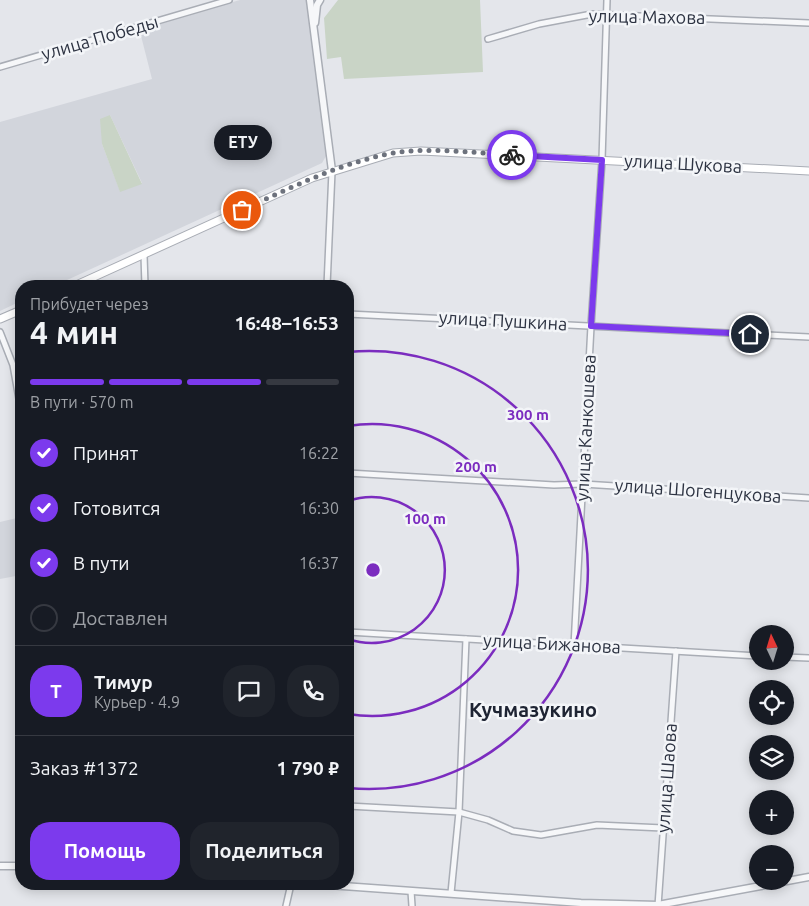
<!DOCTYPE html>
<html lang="ru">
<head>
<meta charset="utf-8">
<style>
  body { margin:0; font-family:Ubuntu,sans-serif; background:#20242c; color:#f1f3f6; height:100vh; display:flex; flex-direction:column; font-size:19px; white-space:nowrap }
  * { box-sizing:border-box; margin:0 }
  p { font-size:16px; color:#9ea1a6 }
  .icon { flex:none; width:28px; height:28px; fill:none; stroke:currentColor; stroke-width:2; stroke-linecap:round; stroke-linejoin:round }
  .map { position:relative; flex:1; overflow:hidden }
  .drawer { position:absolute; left:15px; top:280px; width:339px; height:610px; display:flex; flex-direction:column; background:#171b24; border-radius:20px; box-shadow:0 2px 12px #0003 }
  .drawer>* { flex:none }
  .needle { width:32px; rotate:356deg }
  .tools { position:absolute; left:749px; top:625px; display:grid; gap:10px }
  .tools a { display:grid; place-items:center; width:45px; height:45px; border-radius:50%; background:#171b24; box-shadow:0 2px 12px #0003; font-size:25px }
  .pin { position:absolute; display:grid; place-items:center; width:42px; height:42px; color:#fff; margin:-21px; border:2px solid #fff; border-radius:50%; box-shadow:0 1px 5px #0007 }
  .courier { position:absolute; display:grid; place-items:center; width:50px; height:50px; margin:-25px; border:4px solid #7c3aed; border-radius:50%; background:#fff; color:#222; box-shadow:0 1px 6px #0007 }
  .bubble { position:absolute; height:35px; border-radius:18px; background:#171b24; box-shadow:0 2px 12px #0003; font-size:16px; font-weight:600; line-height:35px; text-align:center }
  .head em { font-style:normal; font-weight:600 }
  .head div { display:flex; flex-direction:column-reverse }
  .head { display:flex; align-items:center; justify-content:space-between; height:85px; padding:0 15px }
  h1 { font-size:32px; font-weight:600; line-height:38px }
  .bar { display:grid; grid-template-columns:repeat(4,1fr); gap:8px 5px; align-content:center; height:60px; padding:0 15px }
  .bar i { height:6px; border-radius:4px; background:#363941 }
  .bar .active { background:#7c3aed }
  .bar p { grid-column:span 4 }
  .line { display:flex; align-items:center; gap:12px; padding:0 15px; border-top:1px solid #363941 }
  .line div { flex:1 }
  .round { display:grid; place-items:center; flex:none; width:52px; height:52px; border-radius:20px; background:#20242c }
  ol { padding:0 15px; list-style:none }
  li { display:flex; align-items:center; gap:15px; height:55px }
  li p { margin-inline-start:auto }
  li .icon { padding:5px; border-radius:50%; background:#7c3aed; color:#fff; stroke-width:4 }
  li:last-child { color:#9ea1a6 }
  li i { width:28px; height:28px; border:2px solid #363941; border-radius:50% }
  .action { display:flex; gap:10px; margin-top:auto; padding:10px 15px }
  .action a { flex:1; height:58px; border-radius:20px; background:#7c3aed; color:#fff; font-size:20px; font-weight:600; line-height:58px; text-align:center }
  .action a+a { background:#20242c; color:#f1f3f6 }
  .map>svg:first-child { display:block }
  .built { fill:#d2d5dc; fill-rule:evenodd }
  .green { fill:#c9d4c6 }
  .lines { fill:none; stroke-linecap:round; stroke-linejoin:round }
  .minor-casing { stroke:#a9adb5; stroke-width:8 }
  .tertiary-casing { stroke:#a9adb5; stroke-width:9 }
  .secondary-casing { stroke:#a9adb5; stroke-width:9 }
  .minor { stroke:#f6f7f9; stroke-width:5 }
  .tertiary { stroke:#f6f7f9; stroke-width:6 }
  .secondary { stroke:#fff; stroke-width:7 }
  .done { stroke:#6d727d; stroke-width:5; stroke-dasharray:0 9 }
  .route { stroke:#7c3aed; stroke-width:6 }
  .ring { fill:none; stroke:#7b2cbf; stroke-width:2.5 }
  .labels { text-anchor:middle; stroke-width:5; stroke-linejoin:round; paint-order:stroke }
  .street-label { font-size:18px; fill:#2d3342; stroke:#f3f5f8 }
  .quarter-label { font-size:20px; font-weight:bold; fill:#1e2433; stroke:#f3f5f8 }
  .centre { fill:#7b2cbf; stroke:#f3f5f8; stroke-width:2.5 }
  .ring-label { font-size:15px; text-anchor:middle; font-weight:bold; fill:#7b2cbf; stroke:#f3f5f8; stroke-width:5; stroke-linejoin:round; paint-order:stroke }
</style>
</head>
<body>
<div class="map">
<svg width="809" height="906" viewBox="0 0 809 906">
  <rect width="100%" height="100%" fill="#e4e6eb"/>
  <g class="built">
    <path d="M240,0H306L326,156L322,163L54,286H21V301L0,311V122L152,79L139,28ZM110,115L142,183L120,191L102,144Z"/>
    <polygon points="21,517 21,575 0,579 0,522"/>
  </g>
  <g class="green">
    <polygon points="338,0 480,0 483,72 344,79 341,57 327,59 324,18"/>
    <polygon points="110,115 142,184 120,192 102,144 100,119"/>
  </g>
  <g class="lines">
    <defs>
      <g id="minor">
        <polyline points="488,39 539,24 592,14 809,23"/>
        <polyline points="0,67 229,0"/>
        <polyline points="144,255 145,286"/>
        <polyline points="327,286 332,171"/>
        <polyline points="348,314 809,337"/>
        <polyline points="0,332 13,365 21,410"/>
        <polyline points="348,473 554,485 583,484 809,498"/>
        <polyline points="19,605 21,605"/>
        <polyline points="348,632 758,656"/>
        <polyline points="574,646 591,326 602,160 607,0"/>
        <polyline points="785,657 809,658"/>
        <polyline points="348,806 459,812 488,820 513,831 541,835 597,825 663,828"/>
        <polyline points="411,891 412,906"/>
        <polyline points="451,893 459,812 466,639"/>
        <polyline points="286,906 291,884"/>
        <polyline points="658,906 676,651"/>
      </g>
      <g id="tertiary">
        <polyline points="310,0 332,171"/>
        <polyline points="315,23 317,5 320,0"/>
        <polyline points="0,866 21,866"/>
        <polyline points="315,884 581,903 658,905 809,877"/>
      </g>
      <g id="secondary">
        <polyline points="74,286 312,178 393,153 421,151 809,171"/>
        <polyline points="0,319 21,310"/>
      </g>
    </defs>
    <use href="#minor" class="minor-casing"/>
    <use href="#tertiary" class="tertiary-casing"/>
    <use href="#secondary" class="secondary-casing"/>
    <use href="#minor" class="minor"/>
    <use href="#tertiary" class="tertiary"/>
    <use href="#secondary" class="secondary"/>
  </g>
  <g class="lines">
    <path class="done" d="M242,210C290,188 340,163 393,153C430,147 474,153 512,155"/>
    <polyline class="route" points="512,155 602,160 591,326 750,334"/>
  </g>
  <g class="ring">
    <path d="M348 501A73 73 0 1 1 348 639"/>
    <path d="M348 426A146 146 0 1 1 348 714"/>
    <path d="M348 352A219 219 0 1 1 348 788"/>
  </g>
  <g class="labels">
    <g class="street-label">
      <text transform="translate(647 17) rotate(1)" y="6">улица Махова</text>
      <text transform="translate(100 38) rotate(-16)" y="6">улица Победы</text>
      <text transform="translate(683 164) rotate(3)" y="6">улица Шукова</text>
      <text transform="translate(503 321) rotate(3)" y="6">улица Пушкина</text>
      <text transform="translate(586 428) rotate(-87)" y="6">улица Канкошева</text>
      <text transform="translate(698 491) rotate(4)" y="6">улица Шогенцукова</text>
      <text transform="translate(552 644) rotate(3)" y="6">улица Бижанова</text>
      <text transform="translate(667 778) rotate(-86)" y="6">улица Шаова</text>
    </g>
    <g class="quarter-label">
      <text x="533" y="717">Кучмазукино</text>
    </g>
  </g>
  <circle cx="373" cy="570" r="8" class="centre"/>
  <g class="ring-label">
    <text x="528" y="420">300 m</text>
    <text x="476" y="472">200 m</text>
    <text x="425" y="524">100 m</text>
  </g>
</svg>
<div class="tools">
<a><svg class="needle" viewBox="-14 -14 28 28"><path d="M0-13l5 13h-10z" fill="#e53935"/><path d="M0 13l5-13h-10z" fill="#9ea1a6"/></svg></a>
<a><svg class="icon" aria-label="locate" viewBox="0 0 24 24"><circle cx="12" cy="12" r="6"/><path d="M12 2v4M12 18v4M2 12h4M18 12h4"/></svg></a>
<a><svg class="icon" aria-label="layers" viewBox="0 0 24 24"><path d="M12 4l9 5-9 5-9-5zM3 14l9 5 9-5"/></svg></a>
<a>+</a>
<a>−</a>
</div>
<div class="pin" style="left:242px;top:210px;background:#ea580c"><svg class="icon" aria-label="bag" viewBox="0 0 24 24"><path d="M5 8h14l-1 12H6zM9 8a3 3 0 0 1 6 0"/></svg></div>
<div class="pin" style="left:750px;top:334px;background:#1f2937"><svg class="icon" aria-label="home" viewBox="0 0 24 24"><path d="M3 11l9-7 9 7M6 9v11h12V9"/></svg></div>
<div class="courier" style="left:512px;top:155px"><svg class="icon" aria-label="bike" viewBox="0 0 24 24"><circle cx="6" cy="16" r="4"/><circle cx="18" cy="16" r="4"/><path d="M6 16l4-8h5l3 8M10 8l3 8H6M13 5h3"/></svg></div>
<div class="bubble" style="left:214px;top:125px;width:58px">ЕТУ</div>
<section class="drawer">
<div class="head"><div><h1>4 мин</h1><p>Прибудет через</p></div><em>16:48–16:53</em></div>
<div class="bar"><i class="active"></i><i class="active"></i><i class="active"></i><i></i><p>В пути · 570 m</p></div>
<ol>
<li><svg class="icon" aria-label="check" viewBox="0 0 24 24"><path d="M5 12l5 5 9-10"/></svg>Принят<p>16:22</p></li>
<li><svg class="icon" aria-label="check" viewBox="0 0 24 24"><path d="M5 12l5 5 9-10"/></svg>Готовится<p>16:30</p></li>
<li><svg class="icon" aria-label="check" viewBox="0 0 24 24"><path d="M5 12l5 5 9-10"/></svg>В пути<p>16:37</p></li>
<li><i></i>Доставлен</li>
</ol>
<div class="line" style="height:90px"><b class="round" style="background:#7c3aed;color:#fff">Т</b><div><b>Тимур</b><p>Курьер · 4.9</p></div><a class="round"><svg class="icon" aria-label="chat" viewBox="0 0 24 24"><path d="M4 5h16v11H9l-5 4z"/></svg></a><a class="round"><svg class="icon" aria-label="phone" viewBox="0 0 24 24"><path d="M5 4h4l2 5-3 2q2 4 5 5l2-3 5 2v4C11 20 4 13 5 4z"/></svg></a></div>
<div class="line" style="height:65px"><div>Заказ #1372</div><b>1 790 ₽</b></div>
<div class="action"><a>Помощь</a><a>Поделиться</a></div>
</section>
</div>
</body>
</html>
